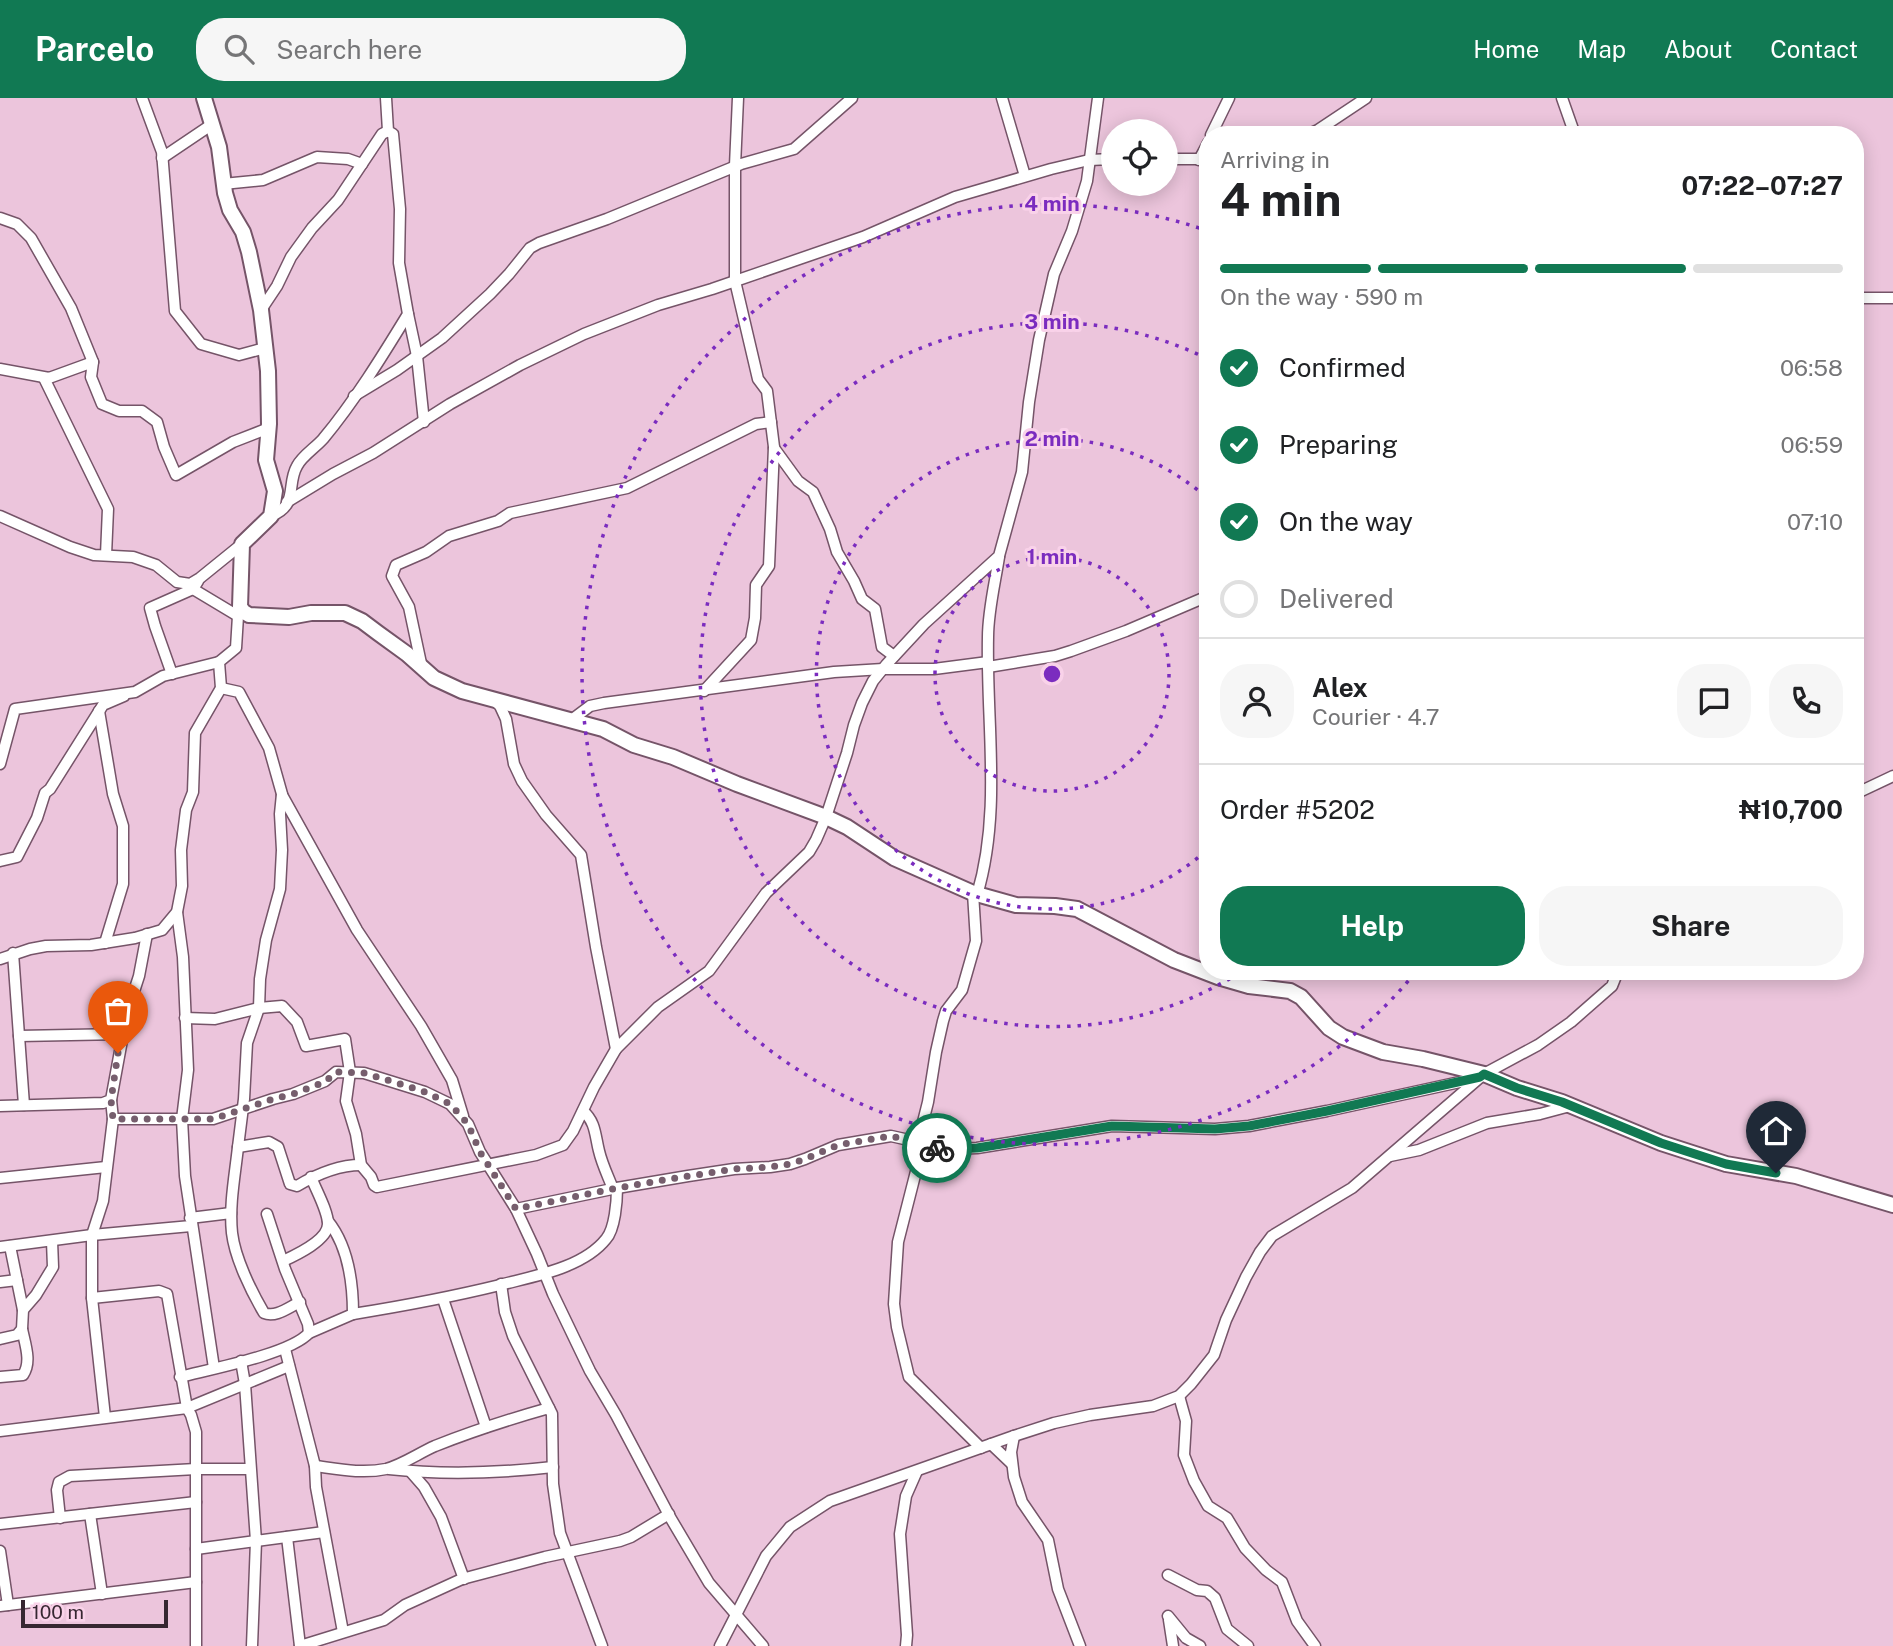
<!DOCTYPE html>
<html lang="en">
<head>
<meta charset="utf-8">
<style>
  body { margin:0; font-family:"Public Sans",sans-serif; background:#f6f6f6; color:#202124; height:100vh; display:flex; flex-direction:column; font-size:26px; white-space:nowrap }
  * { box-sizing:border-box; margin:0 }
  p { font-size:23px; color:#757577 }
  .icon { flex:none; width:38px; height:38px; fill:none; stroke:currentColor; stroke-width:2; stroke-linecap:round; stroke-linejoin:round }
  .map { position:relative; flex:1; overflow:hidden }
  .details { position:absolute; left:1199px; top:28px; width:665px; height:854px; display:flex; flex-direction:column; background:#fff; border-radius:28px; box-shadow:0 4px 18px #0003 }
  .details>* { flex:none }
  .controls { position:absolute; left:1101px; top:21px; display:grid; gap:14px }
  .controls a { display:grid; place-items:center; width:77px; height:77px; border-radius:50%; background:#fff; box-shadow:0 4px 18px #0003; font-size:35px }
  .scale { position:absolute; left:21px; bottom:18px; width:147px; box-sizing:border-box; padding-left:7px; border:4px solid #362731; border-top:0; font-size:19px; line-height:24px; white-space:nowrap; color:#362731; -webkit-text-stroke:5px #f9d2e9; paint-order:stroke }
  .pin { position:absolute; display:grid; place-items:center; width:60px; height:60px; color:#fff; margin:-72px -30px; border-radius:50% 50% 50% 0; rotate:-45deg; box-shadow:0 0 7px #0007 }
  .pin .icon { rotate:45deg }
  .courier { position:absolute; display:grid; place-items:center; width:70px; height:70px; margin:-35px; border:5px solid #117953; border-radius:50%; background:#fff; color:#222; box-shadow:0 2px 9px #0007 }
  .headline em { font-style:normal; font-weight:700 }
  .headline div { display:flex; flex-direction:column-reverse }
  .headline { display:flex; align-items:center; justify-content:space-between; height:119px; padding:0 21px }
  h1 { font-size:46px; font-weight:700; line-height:52px }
  .bar { display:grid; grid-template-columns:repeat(4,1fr); gap:10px 7px; align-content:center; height:84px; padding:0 21px }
  .bar i { height:9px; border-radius:5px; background:#e0e0e0 }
  .bar .selected { background:#117953 }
  .bar p { grid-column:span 4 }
  .line { display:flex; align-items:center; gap:18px; padding:0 21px; border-top:2px solid #e0e0e0 }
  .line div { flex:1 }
  .round { display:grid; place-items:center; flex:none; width:74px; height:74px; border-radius:28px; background:#f6f6f6 }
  ol { padding:0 21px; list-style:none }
  li { display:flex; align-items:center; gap:21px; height:77px }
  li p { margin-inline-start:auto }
  li .icon { padding:7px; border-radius:50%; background:#117953; color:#fff; stroke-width:4 }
  li:last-child { color:#757577 }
  li i { width:38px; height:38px; border:4px solid #e0e0e0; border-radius:50% }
  .cta { display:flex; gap:14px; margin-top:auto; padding:14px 21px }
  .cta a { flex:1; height:80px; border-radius:28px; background:#117953; color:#fff; font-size:28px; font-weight:700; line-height:80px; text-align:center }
  .cta a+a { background:#f6f6f6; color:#202124 }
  header { display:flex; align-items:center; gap:42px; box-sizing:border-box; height:98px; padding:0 35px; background:#117953; color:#fff }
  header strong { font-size:33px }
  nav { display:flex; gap:38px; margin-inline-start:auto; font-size:24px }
  .search { width:490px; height:63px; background:#f6f6f6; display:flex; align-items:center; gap:18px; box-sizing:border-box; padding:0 24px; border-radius:28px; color:#757577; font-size:26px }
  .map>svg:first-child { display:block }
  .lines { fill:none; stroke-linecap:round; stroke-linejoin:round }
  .street-casing { stroke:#755468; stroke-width:13 }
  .secondary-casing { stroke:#755468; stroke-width:18 }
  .street { stroke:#fff; stroke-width:10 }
  .secondary { stroke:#fff; stroke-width:14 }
  .done { stroke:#765e6d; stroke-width:7; stroke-dasharray:0 12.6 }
  .route { stroke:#117953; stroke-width:9 }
  .ring { fill:none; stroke:#7b2cbf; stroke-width:3.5; stroke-dasharray:3.5 7 }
  .centre { fill:#7b2cbf; stroke:#f9d2e9; stroke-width:3.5 }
  .ring-label { font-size:21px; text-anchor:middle; font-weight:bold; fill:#7b2cbf; stroke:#f9d2e9; stroke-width:6; stroke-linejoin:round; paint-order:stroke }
</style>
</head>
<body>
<header>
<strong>Parcelo</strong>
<div class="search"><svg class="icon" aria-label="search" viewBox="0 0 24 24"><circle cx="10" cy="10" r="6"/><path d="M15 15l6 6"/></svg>Search here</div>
<nav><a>Home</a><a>Map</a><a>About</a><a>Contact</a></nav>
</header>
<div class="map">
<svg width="1893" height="1548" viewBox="0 0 1893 1548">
  <rect width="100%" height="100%" fill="#ecc5dc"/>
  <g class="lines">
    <defs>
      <g id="street">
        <polyline points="142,0 162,54 175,213 201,246 239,257 265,250"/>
        <polyline points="1002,0 1025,78"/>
        <polyline points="1562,0 1575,37"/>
        <polyline points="1211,37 1229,0"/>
        <polyline points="1307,37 1318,32 1366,0"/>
        <polyline points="162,60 211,27"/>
        <polyline points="1166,61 1208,61"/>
        <polyline points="1199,62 1208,45"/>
        <polyline points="223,86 263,82 317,59 348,61 362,66"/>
        <polyline points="0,120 17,126 31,140 71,210 93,264 91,279 102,306 119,313 142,313 157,324 164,349 176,377 233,344 269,330"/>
        <polyline points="1855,200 1893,200"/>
        <polyline points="261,212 277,188 291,159 312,130 338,102 382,36 388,33"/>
        <polyline points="408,216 417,258 424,324"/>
        <polyline points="0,271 49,280 93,264"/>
        <polyline points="44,280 108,411 106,457"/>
        <polyline points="354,298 397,272 442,240 490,196 509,176 530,150 539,145 607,121 741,66 794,51 852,0"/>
        <polyline points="774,350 798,383 813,394 830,431 837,454 854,483 862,501 875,511 882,549 894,558"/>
        <polyline points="287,404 333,376 373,355 450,306 520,267 584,236 658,207 712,191 863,139 955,99 1051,71 1089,62 1113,61"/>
        <polyline points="0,418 70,449 94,457 133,459 156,467 177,484 190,486 200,480 242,446"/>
        <path d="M271,418C299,407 286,387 297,368C302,358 315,350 323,341C354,304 383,257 408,216L399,165L400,111L393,36L388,33L386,0"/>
        <polyline points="193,491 238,518"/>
        <polyline points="988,569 1055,558 1071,553 1126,533 1208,498"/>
        <polyline points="422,570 409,509 392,478 396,467 426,454 449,438 498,423 510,415 627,390 756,326 771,324"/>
        <polyline points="172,576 155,528 150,510 193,491 198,483"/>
        <path d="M221,590L239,594L269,650L282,696L280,716L282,752L280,791L266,842L260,881L259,910L247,945L244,1001L238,1049L269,1044L278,1049L290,1086L297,1088C317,1076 338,1067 361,1067"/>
        <polyline points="704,593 751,542 755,520 756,487 769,468 774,349 767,293 758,281 735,183 735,68 738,0"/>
        <polyline points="493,601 500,608 506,621 514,666 522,683 546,717 581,757 596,849 616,951"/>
        <polyline points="99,613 113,696 123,728 123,786 105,845"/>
        <polyline points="570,623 590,608 604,605 834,574 883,571 934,571 988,564"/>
        <polyline points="0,666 15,611 135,594 163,578 219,564"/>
        <polyline points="1855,696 1893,678"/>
        <polyline points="282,697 357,832 421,928 452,982 463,1018"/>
        <polyline points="0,763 17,759 37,720 45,695 50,691 103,607 124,598"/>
        <path d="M977,797C1002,713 986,625 988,539C988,513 995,485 999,459"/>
        <polyline points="177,814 183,859 188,972 182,1021 185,1078 214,1270"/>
        <polyline points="13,855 24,1007"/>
        <polyline points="0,861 30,851 46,848 91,847 135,840 162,832 177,814 182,788 181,752 186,712 193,694 195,635 221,590 219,564 236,550 238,518 244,514"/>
        <polyline points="185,920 215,921 259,910 282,908 297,924 306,948 345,941 350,974 346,1003 356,1036 361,1067 371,1079 374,1087 377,1089 536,1057 563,1047 573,1033 594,989 616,951 658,909 709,873 766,795 809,754 816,742 826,719 847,655 854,627 862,605 873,583 886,567 924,526 999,458 1022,374 1029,304 1039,242 1054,176 1072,133 1087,83 1098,0"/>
        <polyline points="19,938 122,936"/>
        <polyline points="111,1002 113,1021 213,1021 273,1001 293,996 325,983 336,974 364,975 425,994 450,1006 468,1026 480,1054 516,1111 537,1156 553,1196 590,1273 616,1317 670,1419 709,1485 763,1548"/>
        <polyline points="0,1008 103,1005 111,1002 127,915 139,878 147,836"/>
        <path d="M583,1013C596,1024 595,1038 599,1053C602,1066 608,1078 613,1091"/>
        <polyline points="918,1044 928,1004 936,954 943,923 946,913 962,892 976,843 973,795"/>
        <polyline points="923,1046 898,1144 894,1206 897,1229 909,1279 981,1350"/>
        <path d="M238,1049C235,1077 229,1107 232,1135C235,1160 251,1193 264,1215C276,1220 289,1209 300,1204"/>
        <polyline points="1390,1058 1419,1052 1487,1025 1540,1016 1570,1008"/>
        <polyline points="0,1080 106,1069"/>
        <polyline points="516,1111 617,1090 688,1078 734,1071 770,1069 790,1066 805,1061 838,1047 891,1038 949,1051 977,1050 1112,1028 1215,1031 1249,1028 1327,1013 1478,980"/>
        <polyline points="267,1116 285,1171 308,1226 309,1235"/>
        <polyline points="190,1120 231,1115"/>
        <polyline points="10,1148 23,1212"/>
        <polyline points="0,1149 92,1137 191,1128"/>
        <path d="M283,1163C296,1157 328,1142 328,1126C328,1113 316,1092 311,1079"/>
        <polyline points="0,1184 17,1182"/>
        <polyline points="501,1186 505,1214 513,1238 552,1316 553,1386 560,1435 602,1548"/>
        <polyline points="92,1200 159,1193 167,1196 187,1310 191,1317 196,1334 196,1548"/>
        <polyline points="443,1201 486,1329"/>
        <path d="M353,1216C403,1208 451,1199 500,1187C534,1178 583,1170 606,1141C615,1131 617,1103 617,1090"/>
        <polyline points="0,1241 17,1237 22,1231 23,1212 36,1197 53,1169 52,1143"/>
        <polyline points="285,1251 315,1368 316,1389 343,1534"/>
        <polyline points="241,1263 245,1286 256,1443 324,1434"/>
        <path d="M0,1279L23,1277C32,1264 25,1246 22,1231"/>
        <path d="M180,1279C211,1271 290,1256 309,1235L353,1216C353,1186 348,1148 328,1123"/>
        <polyline points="1179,1298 1186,1323 1184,1357 1194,1383 1208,1408 1227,1420 1245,1450 1266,1472 1282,1484 1297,1523 1315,1548"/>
        <polyline points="105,1319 92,1200 92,1137 103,1103 113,1021"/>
        <polyline points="0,1333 187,1310 289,1268"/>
        <polyline points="1014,1338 1011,1354 1014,1379 1022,1404 1048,1442 1058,1491 1080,1548"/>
        <polyline points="991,1346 1012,1366"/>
        <path d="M315,1368C338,1371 362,1376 386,1371C402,1367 419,1355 435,1348C473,1333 510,1321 549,1310"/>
        <path d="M389,1371C443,1377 500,1375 553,1369"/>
        <polyline points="410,1373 424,1389 441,1419 464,1481"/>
        <polyline points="90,1416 102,1496"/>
        <polyline points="60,1420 57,1392 59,1384 70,1378 196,1371 250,1371"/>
        <polyline points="0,1426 196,1404"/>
        <polyline points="287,1439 300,1548"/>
        <polyline points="196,1451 256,1443 252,1548"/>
        <polyline points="0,1453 8,1507"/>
        <polyline points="1168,1477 1197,1492 1207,1493 1215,1500 1227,1531 1248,1548"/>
        <polyline points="0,1508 196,1484"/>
        <polyline points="1168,1518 1186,1540 1200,1548"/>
        <polyline points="1169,1522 1173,1548"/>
        <polyline points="300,1548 384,1522 405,1507 462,1481 545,1459 620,1443 631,1439 669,1416"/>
        <polyline points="720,1548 766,1458 790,1429 830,1403 1014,1338 1054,1325 1090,1317 1153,1308 1179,1298 1191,1286 1214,1257 1226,1222 1246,1179 1260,1154 1272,1138 1352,1090 1484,976 1538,947 1571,924 1612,888 1618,873"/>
        <polyline points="906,1548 907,1537 900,1436 906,1398 917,1373"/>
      </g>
      <polyline id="secondary" points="204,0 219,49 225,95 230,112 243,134 249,154 261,212 268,273 269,326 266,362 275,393 271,418 242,446 240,509 244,514 249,517 289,519 311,515 345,515 362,523 378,535 407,556 434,580 462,593 603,631 634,647 673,659 737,686 826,719 847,729 894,760 973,795 1016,807 1055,808 1077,811 1174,862 1218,879 1249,888 1290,893 1301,899 1329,930 1343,939 1383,954 1423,961 1484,976 1517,990 1562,1004 1661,1045 1726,1066 1796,1078 1893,1107"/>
    </defs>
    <use href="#street" class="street-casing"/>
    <use href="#secondary" class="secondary-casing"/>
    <use href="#street" class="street"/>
    <use href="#secondary" class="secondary"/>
  </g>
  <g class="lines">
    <polyline class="done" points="118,955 111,1002 113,1021 213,1021 273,1001 293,996 325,984 336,974 364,975 407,988 425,994 450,1006 468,1026 480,1054 516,1111 617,1090 664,1082 734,1071 770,1069 790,1066 805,1061 838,1047 891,1038 937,1050"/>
    <polyline class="route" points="937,1050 949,1051 977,1050 1112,1028 1215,1031 1249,1028 1327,1013 1480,979 1484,976 1517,990 1562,1004 1661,1045 1726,1066 1776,1075"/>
  </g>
  <g class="ring">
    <circle cx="1052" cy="576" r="117"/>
    <path d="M1206 753A235 235 0 1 1 1206 399"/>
    <path d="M1239 875A352 352 0 1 1 1206 260"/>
    <path d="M1415 875A470 470 0 1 1 1205 132"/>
  </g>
  <circle cx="1052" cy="576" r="10" class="centre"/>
  <g class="ring-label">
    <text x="1052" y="113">4 min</text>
    <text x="1052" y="231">3 min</text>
    <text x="1052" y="348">2 min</text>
    <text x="1052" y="466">1 min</text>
  </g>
</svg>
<div class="controls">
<a><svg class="icon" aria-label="locate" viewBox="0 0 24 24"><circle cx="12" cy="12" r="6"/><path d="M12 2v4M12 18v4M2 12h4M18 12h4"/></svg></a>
</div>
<div class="scale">100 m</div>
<div class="pin" style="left:118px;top:955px;background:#ea580c"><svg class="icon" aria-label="bag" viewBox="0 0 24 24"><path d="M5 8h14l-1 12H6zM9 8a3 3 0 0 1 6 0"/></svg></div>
<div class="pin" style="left:1776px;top:1075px;background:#1f2937"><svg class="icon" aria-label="home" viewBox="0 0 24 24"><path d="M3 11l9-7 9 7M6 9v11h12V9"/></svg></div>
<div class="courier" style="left:937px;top:1050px"><svg class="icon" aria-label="bike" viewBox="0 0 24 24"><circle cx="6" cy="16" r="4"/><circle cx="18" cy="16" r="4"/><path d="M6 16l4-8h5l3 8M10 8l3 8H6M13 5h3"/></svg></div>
<section class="details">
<div class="headline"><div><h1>4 min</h1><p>Arriving in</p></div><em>07:22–07:27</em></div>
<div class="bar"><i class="selected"></i><i class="selected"></i><i class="selected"></i><i></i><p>On the way · 590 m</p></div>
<ol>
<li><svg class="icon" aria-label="check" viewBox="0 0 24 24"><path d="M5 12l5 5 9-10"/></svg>Confirmed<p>06:58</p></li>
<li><svg class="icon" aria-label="check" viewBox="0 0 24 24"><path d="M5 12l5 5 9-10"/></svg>Preparing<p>06:59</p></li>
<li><svg class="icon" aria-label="check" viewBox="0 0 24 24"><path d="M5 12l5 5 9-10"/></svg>On the way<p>07:10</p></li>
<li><i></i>Delivered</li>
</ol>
<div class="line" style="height:126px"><a class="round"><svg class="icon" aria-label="person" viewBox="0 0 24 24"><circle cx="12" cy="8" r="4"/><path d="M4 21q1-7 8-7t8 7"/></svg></a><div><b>Alex</b><p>Courier · 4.7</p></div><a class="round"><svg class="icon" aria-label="chat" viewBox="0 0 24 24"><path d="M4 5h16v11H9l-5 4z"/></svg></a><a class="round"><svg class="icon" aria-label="phone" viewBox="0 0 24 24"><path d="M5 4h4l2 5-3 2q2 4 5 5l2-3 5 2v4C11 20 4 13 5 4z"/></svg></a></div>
<div class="line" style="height:91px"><div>Order #5202</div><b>₦10,700</b></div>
<div class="cta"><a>Help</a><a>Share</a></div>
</section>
</div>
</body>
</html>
